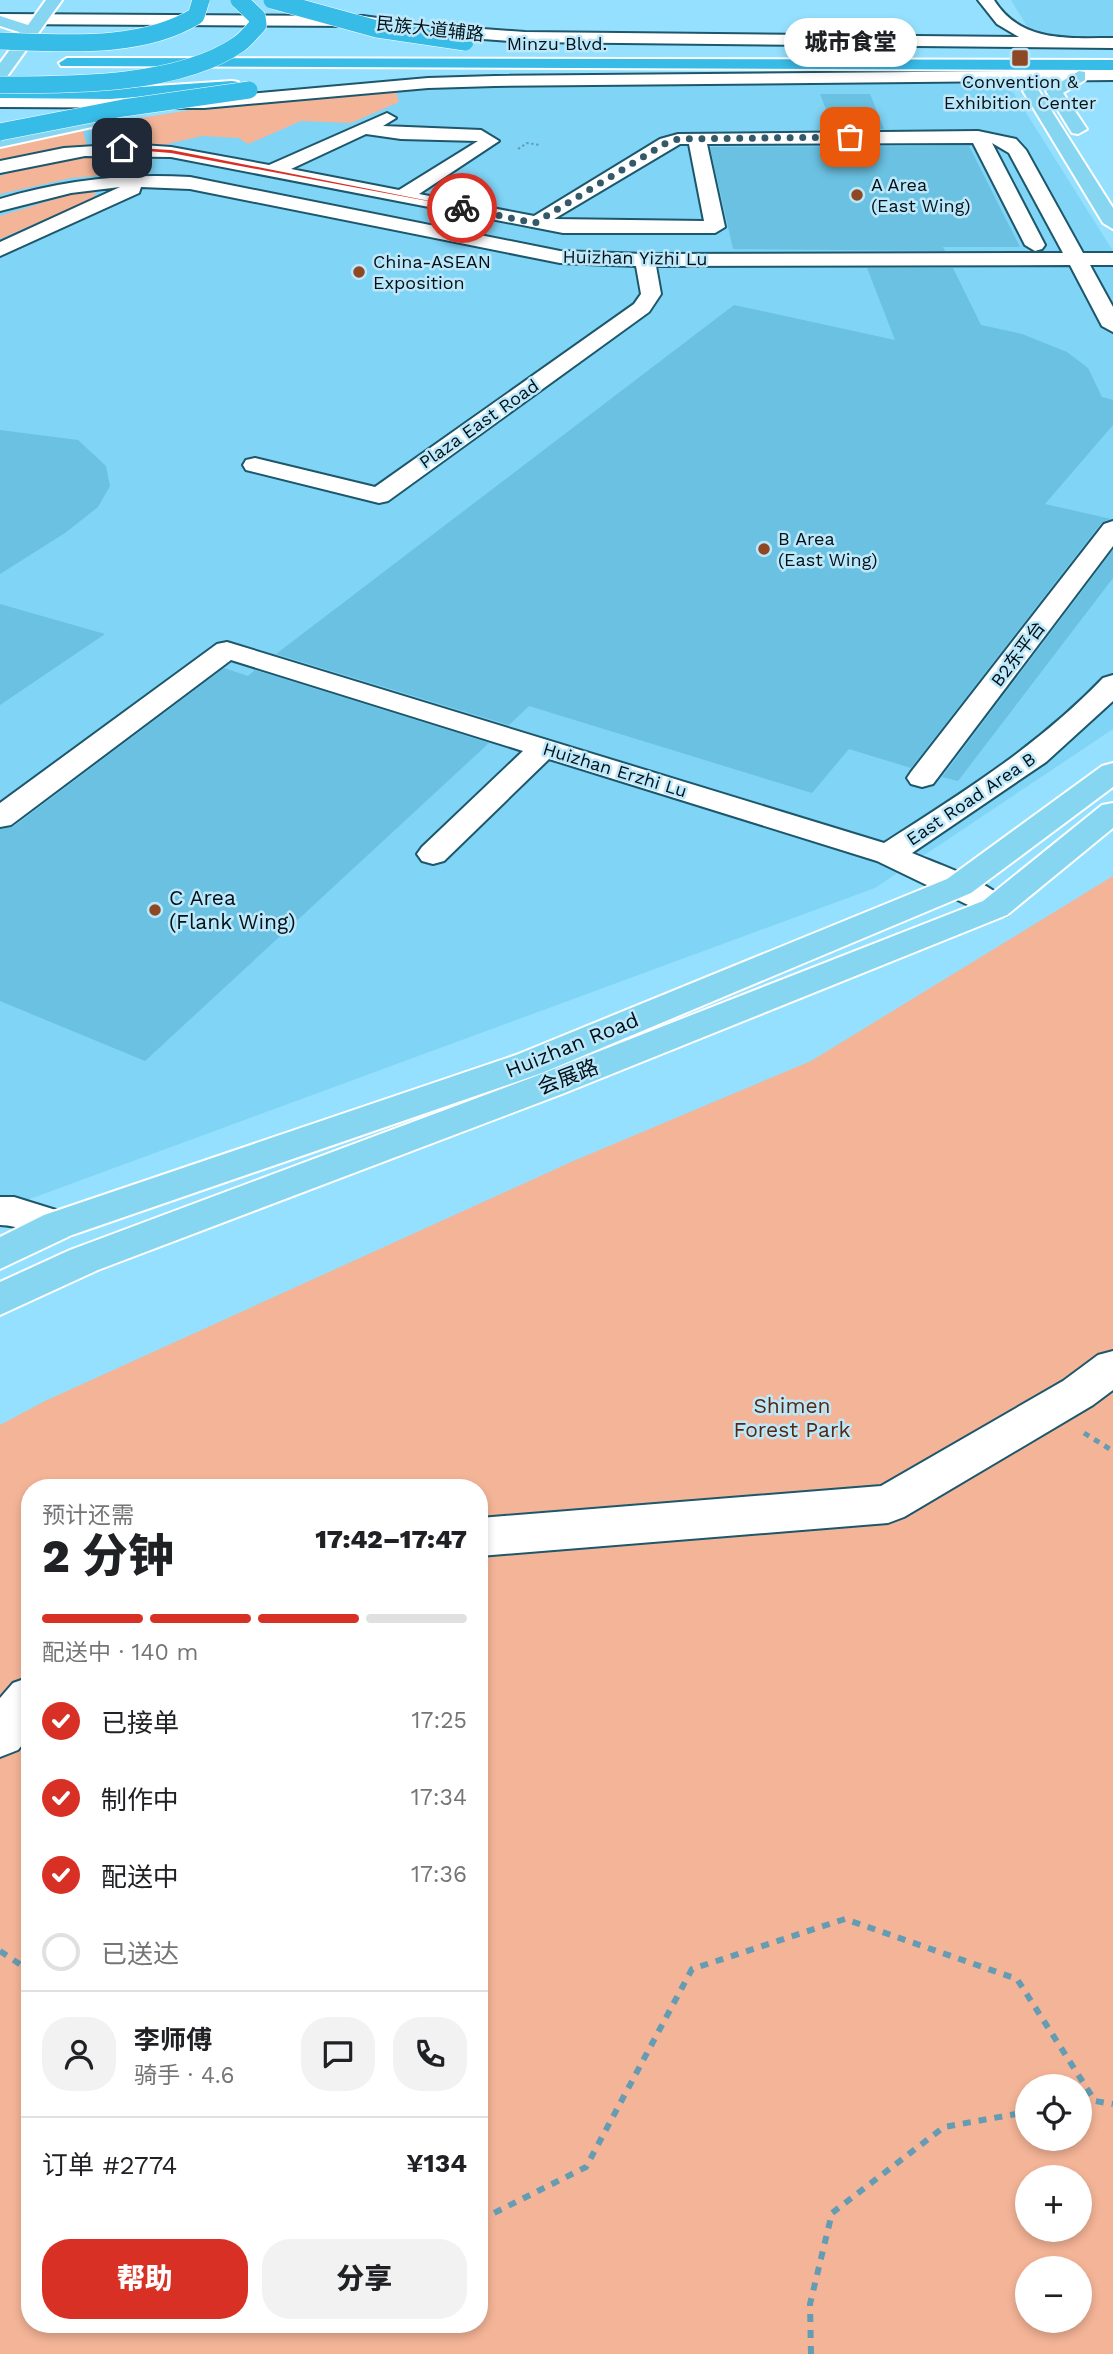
<!DOCTYPE html>
<html lang="zh">
<head>
<meta charset="utf-8">
<style>
  body { margin:0; font-family:"Work Sans","Noto Sans SC",sans-serif; background:#f2f2f2; color:#202124; height:100vh; display:flex; flex-direction:column; font-size:26px; white-space:nowrap }
  * { box-sizing:border-box; margin:0 }
  p { font-size:23px; color:#757577 }
  .icon { flex:none; width:38px; height:38px; fill:none; stroke:currentColor; stroke-width:2; stroke-linecap:round; stroke-linejoin:round }
  .map { position:relative; flex:1; overflow:hidden }
  .drawer { position:absolute; left:21px; top:1479px; width:467px; height:854px; display:flex; flex-direction:column; background:#fff; border-radius:28px; box-shadow:0 4px 10px #0003 }
  .drawer>* { flex:none }
  .buttons { position:absolute; left:1015px; top:2074px; display:grid; gap:14px }
  .buttons a { display:grid; place-items:center; width:77px; height:77px; border-radius:50%; background:#fff; box-shadow:0 4px 10px #0003; font-size:35px }
  .pin { position:absolute; display:grid; place-items:center; width:60px; height:60px; color:#fff; margin:-30px; border-radius:14px; box-shadow:0 4px 10px #0006 }
  .courier { position:absolute; display:grid; place-items:center; width:70px; height:70px; margin:-35px; border:5px solid #d93025; border-radius:50%; background:#fff; color:#222; box-shadow:0 2px 9px #0007 }
  .bubble { position:absolute; height:49px; border-radius:24px; background:#fff; box-shadow:0 4px 10px #0003; font-size:23px; font-weight:800; line-height:49px; text-align:center }
  .headline em { font-style:normal; font-weight:800 }
  .headline div { display:flex; flex-direction:column-reverse }
  .headline { display:flex; align-items:center; justify-content:space-between; height:119px; padding:0 21px }
  h1 { font-size:46px; font-weight:800; line-height:52px }
  .bar { display:grid; grid-template-columns:repeat(4,1fr); gap:10px 7px; align-content:center; height:84px; padding:0 21px }
  .bar i { height:9px; border-radius:5px; background:#e0e0e0 }
  .bar .selected { background:#d93025 }
  .bar p { grid-column:span 4 }
  .line { display:flex; align-items:center; gap:18px; padding:0 21px; border-top:2px solid #e0e0e0 }
  .line div { flex:1 }
  .round { display:grid; place-items:center; flex:none; width:74px; height:74px; border-radius:28px; background:#f2f2f2 }
  ol { padding:0 21px; list-style:none }
  li { display:flex; align-items:center; gap:21px; height:77px }
  li p { margin-inline-start:auto }
  li .icon { padding:7px; border-radius:50%; background:#d93025; color:#fff; stroke-width:4 }
  li:last-child { color:#757577 }
  li i { width:38px; height:38px; border:4px solid #e0e0e0; border-radius:50% }
  .action { display:flex; gap:14px; margin-top:auto; padding:14px 21px }
  .action a { flex:1; height:80px; border-radius:28px; background:#d93025; color:#fff; font-size:28px; font-weight:800; line-height:80px; text-align:center }
  .action a+a { background:#f2f2f2; color:#202124 }
  .map>svg:first-child { display:block }
  .built { fill:#80d4f6 }
  .green { fill:#f4b497; fill-rule:evenodd }
  .building { fill:#6ac1e2 }
  .lines { fill:none; stroke-linecap:round; stroke-linejoin:round }
  .minor-casing { stroke:#1d576b; stroke-width:4 }
  .major-casing { stroke:#fff; stroke-width:4 }
  .highway-casing { stroke:#fff; stroke-width:4 }
  .path-far2 { stroke:#649cb3; stroke-width:2; stroke-dasharray:2.5 2.5; stroke-linecap:butt }
  .path-far1 { stroke:#649cb3; stroke-width:5; stroke-dasharray:6 6; stroke-linecap:butt }
  .path { stroke:#649cb3; stroke-width:6; stroke-dasharray:8 8; stroke-linecap:butt }
  .minor { fill:#fff; fill-rule:evenodd }
  .major { fill:#87d6f1; fill-rule:evenodd }
  .highway { fill:#37bbe7; fill-rule:evenodd }
  .highway-bridge-casing { stroke:#fff; stroke-width:18; stroke-linecap:butt }
  .highway-bridge { stroke:#37bbe7; stroke-width:17 }
  .route { fill:#d93025 }
  .done { stroke:#345969; stroke-width:7; stroke-dasharray:0 12.6 }
  .poi-dot { fill:#8f4824; stroke:#bde8fa; stroke-width:2.5 }
  .labels { text-anchor:middle; stroke-width:5; stroke-linejoin:round; paint-order:stroke }
  .far-street-label { font-size:18px; fill:#001119; stroke:#bde8fa }
  .far-poi-label { font-size:18px; fill:#001119; stroke:#bde8fa; text-anchor:start }
  .poi-label { font-size:21px; fill:#001119; stroke:#bde8fa; text-anchor:start }
  .street-label { font-size:21px; fill:#001119; stroke:#bde8fa }
  .park-label { font-size:21px; fill:#552811; stroke:#bde8fa }
</style>
</head>
<body>
<div class="map">
<svg width="1113" height="2354" viewBox="0 0 1113 2354">
  <rect width="100%" height="100%" fill="#95e0fe"/>
  <g class="built">
    <polygon points="1011,0 1113,0 1113,40 1055,39 1030,31"/>
    <polygon points="617,84 984,84 1013,92 1113,251 1113,729 875,888 0,1210 0,149 60,132 208,107 430,89"/>
  </g>
  <g class="green">
    <polygon points="396,92 399,102 351,123 301,121 248,144 239,138 202,136 163,145 120,145 109,123 204,108"/>
    <polygon points="82,128 87,146 0,163 0,148"/>
    <polygon points="84,156 131,159 119,174 71,178 0,194 0,176 43,161"/>
    <polygon points="85,190 96,193 92,199 0,239 0,216"/>
    <path d="M1113,876V2354H0V1425L45,1401L571,1162L811,1061ZM30,1488H480V2324H30ZM1027,2086H1080V2138H1027ZM1027,2177H1080V2230H1027ZM1027,2268H1080V2320H1027Z"/>
  </g>
  <g class="building">
    <polygon points="820,94 870,94 884,129 834,130"/>
    <polygon points="969,146 1020,247 943,247 945,251 733,249 710,147"/>
    <polygon points="867,268 953,268 981,325 1022,334 1067,352 1088,368 1102,397 1113,400 1113,425 1045,504 1111,519 1102,522 911,768 849,749 812,793 529,706 509,725 276,654 734,305 895,340"/>
    <polygon points="0,430 78,440 106,466 110,486 98,507 65,533 0,574"/>
    <polygon points="1113,550 1113,578 958,781 942,777"/>
    <polygon points="0,604 105,634 0,705"/>
    <polygon points="224,668 248,676 255,670 489,743 145,1061 0,1001 0,829 13,827"/>
  </g>
  <g class="lines">
    <defs>
      <g id="minor">
        <path d="M978,0H994C1021,43 1068,38 1113,38V48L525,42L428,35L363,26L0,24V14L363,16L428,25L525,32L1019,37L997,24Z"/>
        <polygon points="1113,70 1113,80 495,86 428,88 204,108 0,107 0,97 204,98 428,78 495,76"/>
        <path d="M387,113L396,118L383,126L481,130L499,141L419,194L534,216L660,139L678,134L978,131L1016,139L1026,150L1083,253H1113V265H1090L1113,307V332L1102,326L1070,265L656,266L661,294L649,312L388,501L379,503L246,470L243,465L246,460L255,458L375,487L634,304L641,294L636,266L560,263L190,189L141,187L139,193L0,256V242L120,187L71,193L0,211V199C63,180 125,173 190,177L560,251L645,254L1063,253L1009,153L992,143L1045,245L1042,249L1035,251L1025,245L973,143L707,144L725,227L715,233H563L171,157L85,156L0,173V161L64,148L127,144L171,147L269,165ZM366,134L401,139L478,141L399,190L291,169ZM680,144H689L704,221L554,219Z"/>
        <polygon points="1113,521 1113,546 933,784 922,787 911,784 907,778 911,772 1104,524"/>
        <path d="M227,642L884,843C962,793 1039,745 1103,678L1113,675V701L1046,762L912,853C940,865 995,883 1012,908L1007,915L995,918L877,861L549,759L444,861L433,864L422,861L417,854L422,847L523,751L231,660L11,825L0,827V803L217,644Z"/>
        <path d="M0,1197H14L72,1215L78,1225L72,1235C47,1243 25,1225 0,1225Z"/>
        <polygon points="1113,1351 1113,1390 1093,1405 904,1517 888,1523 480,1556 480,1518 881,1486 1063,1381 1098,1355"/>
        <polygon points="30,1677 30,1735 18,1750 0,1757 0,1698 13,1683"/>
      </g>
      <g id="major">
        <polygon points="46,0 62,0 6,78 0,79 0,63 20,36 19,32 0,26 0,16 28,25"/>
        <polygon points="1079,71 1085,72 1085,80 1063,93 1087,129 1078,134 1072,133 1046,91"/>
        <polygon points="1031,86 1039,91 1113,208 1113,229 1103,223 1023,91"/>
        <polygon points="100,115 106,116 109,120 106,124 0,147 0,137"/>
        <polygon points="1113,763 1113,787 971,893 542,1073 72,1235 0,1269 0,1237 44,1215 516,1055 947,879 1102,766"/>
        <polygon points="1113,803 1113,828 1007,915 562,1094 98,1270 0,1315 0,1282 70,1250 536,1076 983,901 1102,805"/>
      </g>
      <g id="highway">
        <polygon points="67,58 1113,60 1113,70 61,66 59,63"/>
        <polygon points="232,81 238,82 240,86 238,90 110,99 0,98 0,88 110,89"/>
      </g>
    </defs>
    <use href="#minor" class="minor-casing"/>
    <use href="#major" class="major-casing"/>
    <use href="#highway" class="highway-casing"/>
    <polyline class="path-far2" points="518,149 527,143 540,145"/>
    <polyline class="path-far1" points="1084,1433 1113,1451"/>
    <g class="path">
      <polyline points="0,1951 30,1971"/>
      <polyline points="1080,2103 1095,2101 1113,2104"/>
      <polyline points="480,2220 586,2167 692,1969 845,1919 1017,1979 1095,2101"/>
      <polyline points="811,2354 810,2304 832,2213 944,2127 1027,2112"/>
    </g>
    <use href="#minor" class="minor"/>
    <use href="#major" class="major"/>
    <use href="#highway" class="highway"/>
    <defs>
      <g id="highway-bridge">
        <polyline points="272,0 377,29 465,42"/>
        <path d="M0,41C63,43 141,50 196,16L201,0"/>
        <path d="M0,85C70,85 179,86 239,44C246,39 252,31 258,25L257,17L239,0"/>
        <polyline points="0,132 123,108 249,90"/>
      </g>
    </defs>
    <use href="#highway-bridge" class="highway-bridge-casing"/>
    <use href="#highway-bridge" class="highway-bridge"/>
  </g>
  <polygon class="route" points="120,147 171,150 465,208 171,153 122,149"/>
  <g class="lines">
    <polyline class="done" points="462,208 535,223 666,143 678,139 850,137"/>
  </g>
  <g class="poi-dot">
    <rect x="1011" y="49" width="18" height="18" rx="3.5"/>
    <circle cx="857" cy="195" r="7"/>
    <circle cx="359" cy="272" r="7"/>
    <circle cx="764" cy="549" r="7"/>
    <circle cx="155" cy="910" r="7"/>
  </g>
  <g class="labels">
    <g class="far-street-label">
      <text transform="translate(430 29) rotate(6)" y="6">民族大道辅路</text>
      <text x="557" y="50">Minzu Blvd.</text>
      <text transform="translate(635 258) rotate(1)" y="6">Huizhan Yizhi Lu</text>
      <text transform="translate(479 424) rotate(-35)" y="6">Plaza East Road</text>
      <text transform="translate(1018 654) rotate(-53)" y="6">B2东平台</text>
      <text transform="translate(615 770) rotate(17)" y="6">Huizhan Erzhi Lu</text>
      <text transform="translate(971 799) rotate(-34)" y="6">East Road Area B</text>
    </g>
    <g class="far-poi-label">
      <text x="1020" y="88" text-anchor="middle">Convention &amp;<tspan x="1020" dy="21">Exhibition Center</tspan></text>
      <text x="871" y="191">A Area<tspan x="871" dy="21">(East Wing)</tspan></text>
      <text x="373" y="268">China-ASEAN<tspan x="373" dy="21">Exposition</tspan></text>
      <text x="778" y="545">B Area<tspan x="778" dy="21">(East Wing)</tspan></text>
    </g>
    <g class="poi-label">
      <text x="169" y="905">C Area<tspan x="169" dy="24">(Flank Wing)</tspan></text>
    </g>
    <g class="street-label">
      <text transform="translate(572 1045) rotate(-22)" y="7">Huizhan Road</text>
      <text transform="translate(568 1077) rotate(-21)" y="7">会展路</text>
    </g>
    <g class="park-label">
      <text x="792" y="1413">Shimen<tspan x="792" dy="24">Forest Park</tspan></text>
    </g>
  </g>
</svg>
<div class="buttons">
<a><svg class="icon" aria-label="locate" viewBox="0 0 24 24"><circle cx="12" cy="12" r="6"/><path d="M12 2v4M12 18v4M2 12h4M18 12h4"/></svg></a>
<a>+</a>
<a>−</a>
</div>
<div class="pin" style="left:850px;top:137px;background:#ea580c"><svg class="icon" aria-label="bag" viewBox="0 0 24 24"><path d="M5 8h14l-1 12H6zM9 8a3 3 0 0 1 6 0"/></svg></div>
<div class="pin" style="left:122px;top:148px;background:#1f2937"><svg class="icon" aria-label="home" viewBox="0 0 24 24"><path d="M3 11l9-7 9 7M6 9v11h12V9"/></svg></div>
<div class="courier" style="left:462px;top:208px"><svg class="icon" aria-label="bike" viewBox="0 0 24 24"><circle cx="6" cy="16" r="4"/><circle cx="18" cy="16" r="4"/><path d="M6 16l4-8h5l3 8M10 8l3 8H6M13 5h3"/></svg></div>
<div class="bubble" style="left:784px;top:18px;width:133px">城市食堂</div>
<section class="drawer">
<div class="headline"><div><h1>2 分钟</h1><p>预计还需</p></div><em>17:42–17:47</em></div>
<div class="bar"><i class="selected"></i><i class="selected"></i><i class="selected"></i><i></i><p>配送中 · 140 m</p></div>
<ol>
<li><svg class="icon" aria-label="check" viewBox="0 0 24 24"><path d="M5 12l5 5 9-10"/></svg>已接单<p>17:25</p></li>
<li><svg class="icon" aria-label="check" viewBox="0 0 24 24"><path d="M5 12l5 5 9-10"/></svg>制作中<p>17:34</p></li>
<li><svg class="icon" aria-label="check" viewBox="0 0 24 24"><path d="M5 12l5 5 9-10"/></svg>配送中<p>17:36</p></li>
<li><i></i>已送达</li>
</ol>
<div class="line" style="height:126px"><a class="round"><svg class="icon" aria-label="person" viewBox="0 0 24 24"><circle cx="12" cy="8" r="4"/><path d="M4 21q1-7 8-7t8 7"/></svg></a><div><b>李师傅</b><p>骑手 · 4.6</p></div><a class="round"><svg class="icon" aria-label="chat" viewBox="0 0 24 24"><path d="M4 5h16v11H9l-5 4z"/></svg></a><a class="round"><svg class="icon" aria-label="phone" viewBox="0 0 24 24"><path d="M5 4h4l2 5-3 2q2 4 5 5l2-3 5 2v4C11 20 4 13 5 4z"/></svg></a></div>
<div class="line" style="height:91px"><div>订单 #2774</div><b>¥134</b></div>
<div class="action"><a>帮助</a><a>分享</a></div>
</section>
</div>
</body>
</html>
